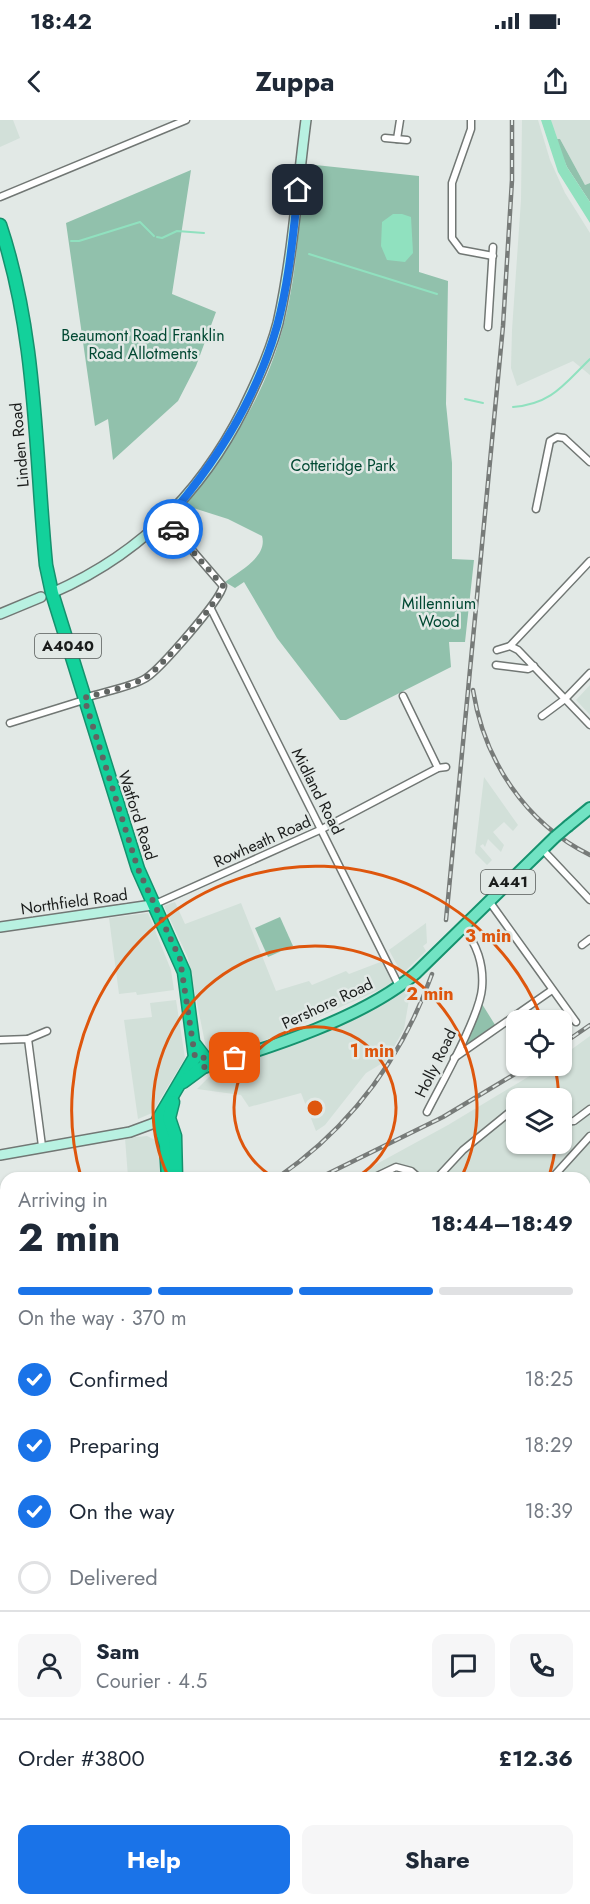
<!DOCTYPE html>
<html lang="en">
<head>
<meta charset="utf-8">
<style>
  body { margin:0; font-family:Jost,sans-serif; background:#f6f6f7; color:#1f2937; height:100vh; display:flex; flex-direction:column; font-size:22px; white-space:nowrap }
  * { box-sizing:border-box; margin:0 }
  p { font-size:20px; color:#747a83 }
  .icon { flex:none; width:33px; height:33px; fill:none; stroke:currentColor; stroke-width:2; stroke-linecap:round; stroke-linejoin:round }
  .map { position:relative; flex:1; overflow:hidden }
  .details { position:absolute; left:0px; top:1052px; width:591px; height:734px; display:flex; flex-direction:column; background:#fff; border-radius:18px 18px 0 0; box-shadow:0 2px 4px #0004 }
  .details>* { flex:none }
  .controls { position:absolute; left:506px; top:890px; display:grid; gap:12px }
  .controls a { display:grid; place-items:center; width:66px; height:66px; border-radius:12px; background:#fff; box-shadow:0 2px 4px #0004; font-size:30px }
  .pin { position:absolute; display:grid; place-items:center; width:51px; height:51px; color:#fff; margin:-26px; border-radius:12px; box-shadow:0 3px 9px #0006 }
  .courier { position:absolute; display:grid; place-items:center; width:60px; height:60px; margin:-30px; border:4px solid #1a73e8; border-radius:50%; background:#fff; color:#222; box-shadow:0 2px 8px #0007 }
  .overview em { font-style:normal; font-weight:700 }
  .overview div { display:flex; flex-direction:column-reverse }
  .overview { display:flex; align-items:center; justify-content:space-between; height:102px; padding:0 18px }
  h1 { font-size:39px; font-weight:700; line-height:45px }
  .bar { display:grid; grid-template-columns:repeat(4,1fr); gap:9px 6px; align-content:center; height:72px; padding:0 18px }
  .bar i { height:8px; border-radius:4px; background:#e0e1e3 }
  .bar .on { background:#1a73e8 }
  .bar p { grid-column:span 4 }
  .line { display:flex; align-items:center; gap:15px; padding:0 18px; border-top:2px solid #e0e1e3 }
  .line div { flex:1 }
  .round { display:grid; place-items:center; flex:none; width:63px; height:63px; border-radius:12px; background:#f6f6f7 }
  ol { padding:0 18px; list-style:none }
  li { display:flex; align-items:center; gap:18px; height:66px }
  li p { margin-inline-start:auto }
  li .icon { padding:6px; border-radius:50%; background:#1a73e8; color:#fff; stroke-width:4 }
  li:last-child { color:#747a83 }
  li i { width:33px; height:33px; border:3px solid #e0e1e3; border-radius:50% }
  .primary-button { display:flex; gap:12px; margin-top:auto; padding:12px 18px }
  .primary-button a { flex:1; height:69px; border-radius:12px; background:#1a73e8; color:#fff; font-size:24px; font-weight:700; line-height:69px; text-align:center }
  .primary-button a+a { background:#f6f6f7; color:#1f2937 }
  .status { display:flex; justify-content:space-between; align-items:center; height:42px; padding:0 30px; background:#fff; direction:ltr }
  .status svg { height:16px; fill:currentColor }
  header { display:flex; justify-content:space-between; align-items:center; height:78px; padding:0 18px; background:#fff; font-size:27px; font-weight:700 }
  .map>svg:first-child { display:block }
  .built { fill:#d2e0d9; fill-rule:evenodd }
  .green { fill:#91c1ac }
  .water { fill:#90e1bf }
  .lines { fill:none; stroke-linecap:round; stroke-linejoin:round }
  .stream { stroke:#90e1bf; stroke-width:2 }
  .river { stroke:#90e1bf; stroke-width:12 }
  .street-casing { stroke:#717774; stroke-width:9 }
  .secondary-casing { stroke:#717774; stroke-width:12 }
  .primary-casing { stroke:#15926e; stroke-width:14 }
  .highway-casing { stroke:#15926e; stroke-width:15 }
  .street { stroke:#fff; stroke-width:6 }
  .secondary { stroke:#b8f1e1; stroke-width:9 }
  .primary { stroke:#71e3c3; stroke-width:10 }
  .highway { stroke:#13d19b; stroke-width:12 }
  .rail-casing { stroke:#777b79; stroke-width:4.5 }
  .rail { stroke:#e2e9e6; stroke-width:2; stroke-dasharray:7; stroke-linecap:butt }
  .primary-bridge-casing { stroke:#15926e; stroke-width:14; stroke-linecap:butt }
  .primary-bridge { stroke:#71e3c3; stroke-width:10 }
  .done { stroke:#606462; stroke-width:6; stroke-dasharray:0 10.8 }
  .route { stroke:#1a73e8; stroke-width:8 }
  .ring { fill:none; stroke:#de560d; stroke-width:3 }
  .labels { text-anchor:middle; stroke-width:5; stroke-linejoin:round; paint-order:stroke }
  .shield { fill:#e2e9e6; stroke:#565a58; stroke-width:1.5 }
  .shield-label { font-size:15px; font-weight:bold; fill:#1a1c1b }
  .park-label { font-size:16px; fill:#004832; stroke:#e2e9e6 }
  .street-label { font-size:16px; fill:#1a1c1b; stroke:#e2e9e6 }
  .centre { fill:#de560d; stroke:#e2e9e6; stroke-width:3 }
  .ring-label { font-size:18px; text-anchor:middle; font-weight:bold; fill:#de560d; stroke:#e2e9e6; stroke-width:5; stroke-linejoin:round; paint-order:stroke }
</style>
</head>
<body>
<div class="status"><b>18:42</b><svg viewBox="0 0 49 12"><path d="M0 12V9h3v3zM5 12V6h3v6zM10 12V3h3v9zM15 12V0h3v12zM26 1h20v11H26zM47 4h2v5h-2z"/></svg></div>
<header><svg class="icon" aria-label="back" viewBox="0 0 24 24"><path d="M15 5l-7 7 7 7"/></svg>Zuppa<svg class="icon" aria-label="share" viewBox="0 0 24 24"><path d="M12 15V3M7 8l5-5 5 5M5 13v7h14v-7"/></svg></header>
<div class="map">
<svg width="590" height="1784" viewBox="0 0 590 1784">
  <rect width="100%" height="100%" fill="#e2e9e6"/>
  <g class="built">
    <polygon points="0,0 13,0 20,18 0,27"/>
    <polygon points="522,0 538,0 550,40 565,73 590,113 590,255 573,241 517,266 511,248 512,210 521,80"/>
    <polygon points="551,0 590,0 590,63 585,65 560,19 555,19"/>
    <polygon points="590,565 590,595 576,580"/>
    <polygon points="484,657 518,705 513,711 504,702 493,712 504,725 501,732 488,719 485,727 483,724 480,726 492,740 487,745 475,733"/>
    <polygon points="175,782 185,804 241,783 276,871 309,861 312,865 346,851 349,854 383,841 395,863 268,919 231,932 207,933 188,838 164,786"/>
    <polygon points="148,793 171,850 174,870 137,875 136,872 119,874 109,798"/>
    <polygon points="426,803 427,823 423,826 426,831 402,854 389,830"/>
    <polygon points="407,866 410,874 404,909 386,941 366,953 325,1005 316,1011 301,973 249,987 241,975 197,969 209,957 238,943 312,918"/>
    <polygon points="176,880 185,938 152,993 138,999 124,900 152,897 150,883"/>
    <path d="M590,916V1305L585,1322V1058H351L448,1005L548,945H561V937ZM516,978H561V1023H516Z"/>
    <polygon points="147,1016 161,1023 162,1057 128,1057 125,1018"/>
    <rect x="383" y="1779" width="53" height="5"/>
  </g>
  <g class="green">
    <polygon points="555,19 560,19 585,65 590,63 590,82 567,47"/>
    <path d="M306,44L419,56V152L448,161L446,284L452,343V439L474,440L465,522H449L451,547L346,600H340L277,518L244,462L235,468L225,462C239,451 268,437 262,416L228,399L184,385C227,334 264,277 282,211C297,158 299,99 306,44Z"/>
    <polygon points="191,50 172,174 216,192 196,246 178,281 113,340 108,299 95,306 66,103"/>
    <polygon points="280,797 293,826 268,837 255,808"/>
    <polygon points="482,884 497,908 464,928"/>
    <polygon points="6,1295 6,1374 0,1375 0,1297"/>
    <polygon points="590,1305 590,1753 585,1755 585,1322"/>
    <polygon points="6,1383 6,1700 0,1686 0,1384"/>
    <polygon points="225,1779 362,1779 359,1784 226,1784"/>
    <polygon points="436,1779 509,1779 493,1784 436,1784"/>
  </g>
  <g class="water">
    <polygon points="541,0 551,0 567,47 590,82 590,103 558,52"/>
    <polygon points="393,94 402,94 411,97 413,133 405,142 387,140 381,126 382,102"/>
  </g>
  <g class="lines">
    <g class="stream">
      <polyline points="157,117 162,118 177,111 204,113"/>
      <polyline points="71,121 79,121 140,102 154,116"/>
      <polyline points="309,134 437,174"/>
      <polyline points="465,279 483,283"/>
      <path d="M513,287C552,284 564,264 590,239"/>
      <polyline points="0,1481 6,1479"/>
    </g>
    <g class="river">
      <polyline points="585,1366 590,1366"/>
      <polyline points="0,1379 6,1378"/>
    </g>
    <defs>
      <g id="street">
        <polyline points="471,0 471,9 452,63 452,118 461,130 493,136"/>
        <polyline points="385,18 407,20"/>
        <polyline points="397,19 400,0"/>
        <polyline points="0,77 186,0"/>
        <polyline points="488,207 493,127"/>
        <polyline points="536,389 550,321 557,317 564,318 590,342"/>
        <polyline points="211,489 399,866"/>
        <polyline points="510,526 590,441"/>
        <polyline points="497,530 510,526 518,530 590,605"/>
        <polyline points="496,545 528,549 534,546"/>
        <polyline points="403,576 438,648"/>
        <path d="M85,578C102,572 132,567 146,558C160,549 220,481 223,466L166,400"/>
        <polyline points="542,596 565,579 590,553"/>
        <polyline points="10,603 84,580"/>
        <polyline points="542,729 590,780"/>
        <polyline points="489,781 576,902"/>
        <polyline points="153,785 322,709 438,648 446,647"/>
        <polyline points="582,825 590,819"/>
        <polyline points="28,919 47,911"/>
        <polyline points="0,920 28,919 42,1026"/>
        <polyline points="454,938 552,870"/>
        <path d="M427,992C441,964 480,896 482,868C484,845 477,823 462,807"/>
        <polyline points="561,1002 574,1001 590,989"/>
        <polyline points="373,1058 396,1047 411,1051 419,1058"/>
        <polyline points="437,1058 463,1030 516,987"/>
        <polyline points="552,1058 590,1016"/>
        <polyline points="0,1690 6,1703"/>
        <polyline points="0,1714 6,1712"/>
        <polyline points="0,1750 6,1749"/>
        <polyline points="33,1779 35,1784"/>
        <polyline points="146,1779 147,1784"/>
        <polyline points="363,1784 366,1779"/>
      </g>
      <g id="secondary">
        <path d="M52,473C146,432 210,364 252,271C262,250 272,226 278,203C293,136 297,68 306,0"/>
        <polyline points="0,494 41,477"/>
        <polyline points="0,807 152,785"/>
        <polyline points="0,1035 130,1012 157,1002"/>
        <polyline points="585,1146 590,1140"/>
        <polyline points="0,1290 6,1288"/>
      </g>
      <g id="primary">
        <polyline points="568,706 590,688"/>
        <path d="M205,947C269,928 366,897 416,853L555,717"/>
      </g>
      <g id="highway">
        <path d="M0,105C37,215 35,332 46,445L52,473L138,749L184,852L195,937L158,1000L166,1025L168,1058"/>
        <polyline points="183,962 206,945 205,938 195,925"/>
        <polyline points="173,982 169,998 175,1016 176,1058"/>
        <polyline points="377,1779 377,1784"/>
      </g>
    </defs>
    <use href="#street" class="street-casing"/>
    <use href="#secondary" class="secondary-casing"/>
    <use href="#primary" class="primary-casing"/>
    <use href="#highway" class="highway-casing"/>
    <use href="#street" class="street"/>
    <use href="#secondary" class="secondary"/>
    <use href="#primary" class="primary"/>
    <use href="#highway" class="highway"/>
    <defs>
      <g id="rail">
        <path d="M473,570C484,640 525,703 590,735"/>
        <polyline points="446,800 503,206 512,60 512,0"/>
        <polyline points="561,925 590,905"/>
        <path d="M277,1058C351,1007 402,938 432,854"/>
        <polyline points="319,1058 443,997 530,945"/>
        <polyline points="0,1142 6,1140"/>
        <polyline points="0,1164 6,1162"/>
      </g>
    </defs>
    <use href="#rail" class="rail-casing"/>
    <use href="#rail" class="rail"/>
    <defs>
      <polyline id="primary-bridge" points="555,717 568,706"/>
    </defs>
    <use href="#primary-bridge" class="primary-bridge-casing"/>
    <use href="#primary-bridge" class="primary-bridge"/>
  </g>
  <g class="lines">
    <path class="done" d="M173,409L223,466C220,481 159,550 145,558C128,568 103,572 84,578L138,749L180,839L195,937L205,938L204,947L235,938"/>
    <path class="route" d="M173,409L166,400C216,343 256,280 277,206C289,162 293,115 298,70"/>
  </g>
  <g class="ring">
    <path d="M273 1057A81 81 0 1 1 357 1057"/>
    <path d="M168 1056A162 162 0 1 1 462 1056"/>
    <path d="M556 1024A244 244 0 0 1 549 1057M81 1057A244 244 0 0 1 542 899M555 946A244 244 0 0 1 559 977"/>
  </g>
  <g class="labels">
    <g class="shield">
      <rect x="35" y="514" width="66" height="24" rx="4.5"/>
      <rect x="481" y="750" width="54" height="24" rx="4.5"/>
    </g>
    <g class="shield-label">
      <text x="68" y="531">A4040</text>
      <text x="508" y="767">A441</text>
    </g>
    <g class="park-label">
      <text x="143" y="221">Beaumont Road Franklin<tspan x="143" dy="18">Road Allotments</tspan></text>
      <text x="343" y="351">Cotteridge Park</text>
      <text x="439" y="489">Millennium<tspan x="439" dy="18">Wood</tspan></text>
    </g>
    <g class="street-label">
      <text transform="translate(19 325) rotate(-95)" y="6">Linden Road</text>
      <text transform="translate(318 671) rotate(63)" y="6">Midland Road</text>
      <text transform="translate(138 695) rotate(72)" y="6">Watford Road</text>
      <text transform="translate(262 721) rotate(-24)" y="6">Rowheath Road</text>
      <text transform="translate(74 781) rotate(-8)" y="6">Northfield Road</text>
      <text transform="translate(327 883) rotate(-25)" y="6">Pershore Road</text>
      <text transform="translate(435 943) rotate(-64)" y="6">Holly Road</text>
    </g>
  </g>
  <circle cx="315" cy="988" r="9" class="centre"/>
  <g class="ring-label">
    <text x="488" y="822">3 min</text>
    <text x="430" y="880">2 min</text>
    <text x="372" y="937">1 min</text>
  </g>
</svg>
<div class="controls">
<a><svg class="icon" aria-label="locate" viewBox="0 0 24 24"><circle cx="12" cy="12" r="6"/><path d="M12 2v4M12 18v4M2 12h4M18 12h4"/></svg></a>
<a><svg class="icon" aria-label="layers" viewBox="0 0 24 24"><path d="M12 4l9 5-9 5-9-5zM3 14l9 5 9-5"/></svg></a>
</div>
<div class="pin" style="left:235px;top:938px;background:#ea580c"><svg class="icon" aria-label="bag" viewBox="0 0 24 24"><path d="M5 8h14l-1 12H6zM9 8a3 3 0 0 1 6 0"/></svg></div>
<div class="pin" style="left:298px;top:70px;background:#1f2937"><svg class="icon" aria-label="home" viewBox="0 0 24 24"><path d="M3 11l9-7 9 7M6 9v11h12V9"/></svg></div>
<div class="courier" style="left:173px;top:409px"><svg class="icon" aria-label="car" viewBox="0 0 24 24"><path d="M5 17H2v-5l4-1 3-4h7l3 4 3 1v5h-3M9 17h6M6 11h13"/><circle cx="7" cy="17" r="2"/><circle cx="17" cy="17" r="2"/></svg></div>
<section class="details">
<div class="overview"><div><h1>2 min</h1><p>Arriving in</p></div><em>18:44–18:49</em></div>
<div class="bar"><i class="on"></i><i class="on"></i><i class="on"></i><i></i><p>On the way · 370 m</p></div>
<ol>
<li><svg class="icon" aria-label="check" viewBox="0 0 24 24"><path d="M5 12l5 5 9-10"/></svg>Confirmed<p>18:25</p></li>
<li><svg class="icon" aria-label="check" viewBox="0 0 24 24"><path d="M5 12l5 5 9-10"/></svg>Preparing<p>18:29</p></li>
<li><svg class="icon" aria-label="check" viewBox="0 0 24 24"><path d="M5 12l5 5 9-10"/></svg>On the way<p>18:39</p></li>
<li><i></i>Delivered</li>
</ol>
<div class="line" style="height:108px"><a class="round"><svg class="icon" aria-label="person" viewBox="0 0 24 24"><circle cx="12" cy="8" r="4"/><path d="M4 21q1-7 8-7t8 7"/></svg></a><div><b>Sam</b><p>Courier · 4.5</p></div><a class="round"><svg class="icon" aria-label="chat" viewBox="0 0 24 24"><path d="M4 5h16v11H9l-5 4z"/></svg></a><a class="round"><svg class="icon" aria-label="phone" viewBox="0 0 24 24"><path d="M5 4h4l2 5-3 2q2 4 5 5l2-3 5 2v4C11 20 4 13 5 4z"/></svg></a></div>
<div class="line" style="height:78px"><div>Order #3800</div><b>£12.36</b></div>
<div class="primary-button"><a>Help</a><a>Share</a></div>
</section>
</div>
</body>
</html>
